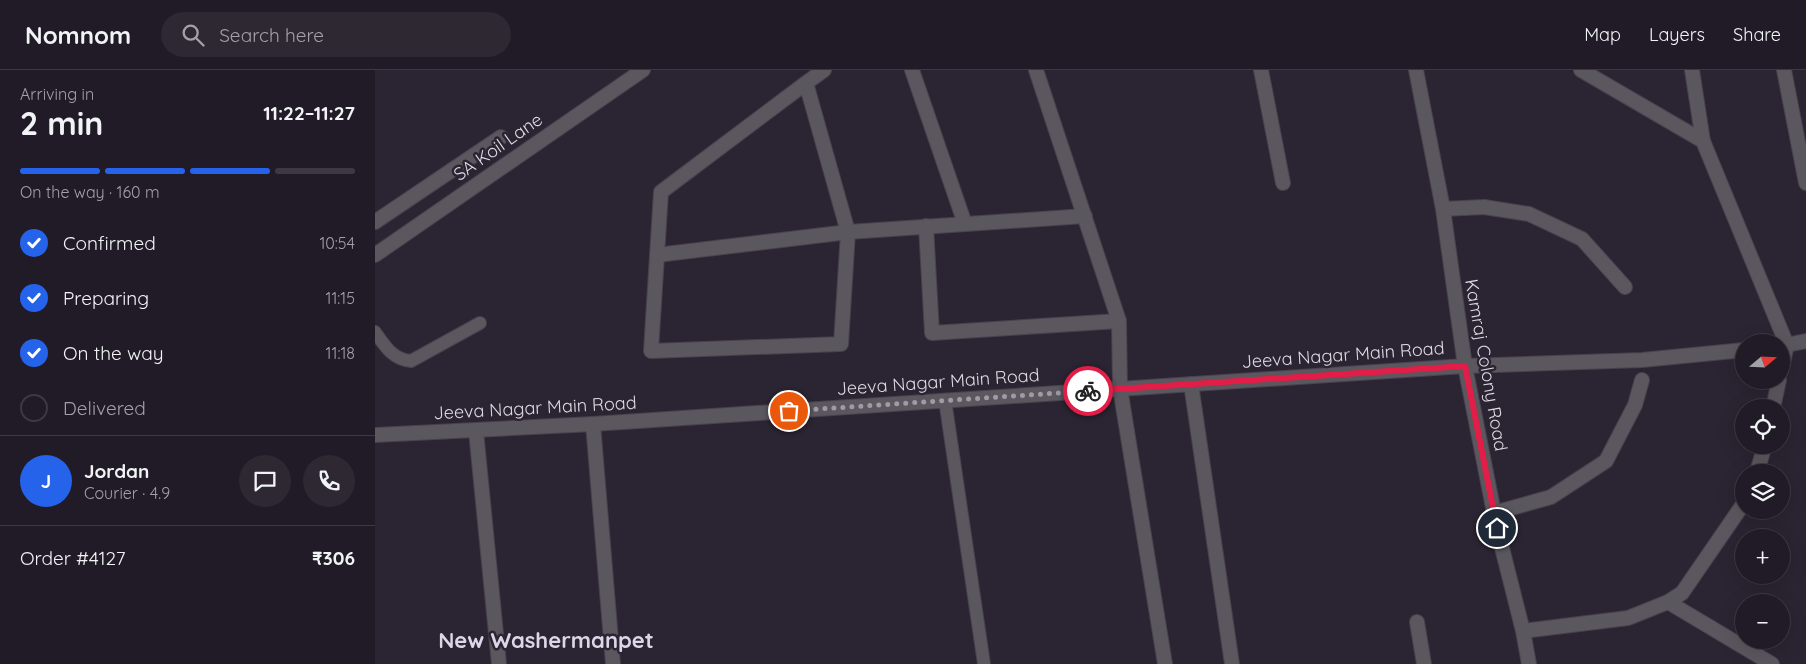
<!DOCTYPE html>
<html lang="en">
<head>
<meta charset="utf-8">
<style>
  body { margin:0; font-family:Quicksand,sans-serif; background:#2d2832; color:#f1f3f6; height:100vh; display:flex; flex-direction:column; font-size:19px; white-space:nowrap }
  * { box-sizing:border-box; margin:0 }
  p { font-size:16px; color:#a2a1a7 }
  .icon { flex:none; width:28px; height:28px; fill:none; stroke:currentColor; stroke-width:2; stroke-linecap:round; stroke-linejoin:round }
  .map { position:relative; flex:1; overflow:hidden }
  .panel { display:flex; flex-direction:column; background:#201b26; width:375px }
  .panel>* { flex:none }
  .needle { width:32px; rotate:71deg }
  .tools { position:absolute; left:1360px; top:264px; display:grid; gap:10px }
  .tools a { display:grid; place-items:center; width:55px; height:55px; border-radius:50%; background:#201b26; box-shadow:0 5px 20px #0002,0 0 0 1px #3d3943; font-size:25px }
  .pin { position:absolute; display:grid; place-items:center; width:42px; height:42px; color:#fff; margin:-21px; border:2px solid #fff; border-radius:50%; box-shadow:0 1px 5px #0007 }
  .courier { position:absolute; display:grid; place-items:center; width:50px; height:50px; margin:-25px; border:4px solid #e11d48; border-radius:50%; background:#fff; color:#222; box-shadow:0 1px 6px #0007 }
  .head em { font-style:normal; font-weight:700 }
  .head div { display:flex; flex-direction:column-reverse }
  .head { display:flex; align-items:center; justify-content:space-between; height:85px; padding:0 20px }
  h1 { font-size:32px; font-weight:700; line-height:38px }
  .bar { display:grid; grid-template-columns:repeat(4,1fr); gap:8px 5px; align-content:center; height:60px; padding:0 20px }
  .bar i { height:6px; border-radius:4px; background:#3d3943 }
  .bar .active { background:#2563eb }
  .bar p { grid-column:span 4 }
  .line { display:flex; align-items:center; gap:12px; padding:0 20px; border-top:1px solid #3d3943 }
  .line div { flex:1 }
  .round { display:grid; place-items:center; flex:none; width:52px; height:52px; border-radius:26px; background:#2d2832 }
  ol { padding:0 20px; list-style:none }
  li { display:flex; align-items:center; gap:15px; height:55px }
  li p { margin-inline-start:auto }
  li .icon { padding:5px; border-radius:50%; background:#2563eb; color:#fff; stroke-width:4 }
  li:last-child { color:#a2a1a7 }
  li i { width:28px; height:28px; border:2px solid #3d3943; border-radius:50% }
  header { display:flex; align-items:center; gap:30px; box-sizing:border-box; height:70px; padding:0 25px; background:#201b26; border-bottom:1px solid #3d3943 }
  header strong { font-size:24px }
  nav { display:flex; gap:28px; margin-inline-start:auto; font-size:18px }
  .search { width:350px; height:45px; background:#2d2832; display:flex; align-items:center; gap:12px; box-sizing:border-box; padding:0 18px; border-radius:28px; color:#a2a1a7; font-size:19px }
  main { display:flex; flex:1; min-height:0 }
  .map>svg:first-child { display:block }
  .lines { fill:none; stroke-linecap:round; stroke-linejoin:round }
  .service-casing { stroke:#48414e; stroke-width:14 }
  .minor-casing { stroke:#48414e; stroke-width:16 }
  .tertiary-casing { stroke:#48414e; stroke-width:16 }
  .service { stroke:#5a575e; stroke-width:12 }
  .minor { stroke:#5a575e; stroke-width:14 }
  .tertiary { stroke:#5a575e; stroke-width:14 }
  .done { stroke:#a09aa6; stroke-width:5; stroke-dasharray:0 9 }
  .route { stroke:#e11d48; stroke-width:6 }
  .labels { text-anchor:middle; stroke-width:5; stroke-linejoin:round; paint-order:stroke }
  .street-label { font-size:18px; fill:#dfdae4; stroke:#2b2432 }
  .district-label { font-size:22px; font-weight:bold; fill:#ddd5e8; stroke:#2b2432 }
</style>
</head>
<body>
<header>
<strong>Nomnom</strong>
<div class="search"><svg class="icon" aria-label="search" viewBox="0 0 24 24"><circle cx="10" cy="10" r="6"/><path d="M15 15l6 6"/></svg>Search here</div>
<nav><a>Map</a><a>Layers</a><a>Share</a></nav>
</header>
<main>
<section class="panel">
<div class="head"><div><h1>2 min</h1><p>Arriving in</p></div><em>11:22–11:27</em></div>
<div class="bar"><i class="active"></i><i class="active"></i><i class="active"></i><i></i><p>On the way · 160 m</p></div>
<ol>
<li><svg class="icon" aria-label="check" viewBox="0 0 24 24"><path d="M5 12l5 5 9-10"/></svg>Confirmed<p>10:54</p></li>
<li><svg class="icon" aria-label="check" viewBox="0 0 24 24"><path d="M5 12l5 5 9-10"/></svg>Preparing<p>11:15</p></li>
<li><svg class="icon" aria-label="check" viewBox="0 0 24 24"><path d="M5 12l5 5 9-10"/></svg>On the way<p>11:18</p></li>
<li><i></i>Delivered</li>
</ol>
<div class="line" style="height:90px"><b class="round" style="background:#2563eb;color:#fff">J</b><div><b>Jordan</b><p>Courier · 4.9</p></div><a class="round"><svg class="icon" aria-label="chat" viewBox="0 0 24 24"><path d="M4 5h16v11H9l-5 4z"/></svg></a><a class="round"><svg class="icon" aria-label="phone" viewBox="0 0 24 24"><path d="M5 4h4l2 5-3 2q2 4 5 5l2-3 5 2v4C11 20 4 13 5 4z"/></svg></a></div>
<div class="line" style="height:65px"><div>Order #4127</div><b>₹306</b></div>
</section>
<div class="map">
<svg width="1431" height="594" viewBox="0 0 1431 594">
  <rect width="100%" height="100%" fill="#2b2432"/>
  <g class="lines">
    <defs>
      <g id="service">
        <path d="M0,262C10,276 18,290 36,291L105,253"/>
        <polyline points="570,330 609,594"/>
      </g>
      <g id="minor">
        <polyline points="537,0 590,154"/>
        <polyline points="661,0 744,251 745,318 790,594"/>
        <polyline points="886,0 908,113"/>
        <polyline points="1041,0 1068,139 1090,296 1122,458 1148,561 1154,594"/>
        <polyline points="1206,0 1328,71"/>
        <polyline points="1317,0 1328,71 1412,275 1406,301"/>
        <polyline points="1409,0 1431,113"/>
        <polyline points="431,13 473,162 466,274 276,281 286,122 431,13 449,0"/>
        <polyline points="1068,139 1109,137 1154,144 1207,169 1250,217"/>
        <polyline points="0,152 126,67"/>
        <polyline points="551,156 557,263 744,251"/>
        <polyline points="0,185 268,0"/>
        <polyline points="282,185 473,162 710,146"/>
        <polyline points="816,314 857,594"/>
        <polyline points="1398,338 1404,310"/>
        <polyline points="218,354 238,594"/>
        <polyline points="101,361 124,594"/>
        <polyline points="1382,402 1390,375"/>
        <polyline points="1119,443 1176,427 1231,391 1260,335 1267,310"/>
        <polyline points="1293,532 1397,594"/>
        <polyline points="1042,552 1049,594"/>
        <polyline points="1148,561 1253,548 1293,532 1307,523 1369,433"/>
      </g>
      <g id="tertiary">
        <polyline points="1406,276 1431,271"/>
        <polyline points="0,365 218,354 1090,296 1267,290 1369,280"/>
      </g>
    </defs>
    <use href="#service" class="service-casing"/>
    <use href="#minor" class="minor-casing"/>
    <use href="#tertiary" class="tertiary-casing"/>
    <use href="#service" class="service"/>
    <use href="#minor" class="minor"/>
    <use href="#tertiary" class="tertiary"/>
  </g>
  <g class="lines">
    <polyline class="done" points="414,341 713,321"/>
    <polyline class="route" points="713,321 1090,296 1122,458"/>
  </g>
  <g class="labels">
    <g class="street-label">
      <text transform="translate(123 77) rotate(-35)" y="6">SA Koil Lane</text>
      <text transform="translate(968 285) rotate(-4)" y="6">Jeeva Nagar Main Road</text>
      <text transform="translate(1111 295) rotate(80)" y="6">Kamraj Colony Road</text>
      <text transform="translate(563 312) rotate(-4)" y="6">Jeeva Nagar Main Road</text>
      <text transform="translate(160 338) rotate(-3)" y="6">Jeeva Nagar Main Road</text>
    </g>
    <g class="district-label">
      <text x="171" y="578">New Washermanpet</text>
    </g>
  </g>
</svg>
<div class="tools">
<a><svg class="needle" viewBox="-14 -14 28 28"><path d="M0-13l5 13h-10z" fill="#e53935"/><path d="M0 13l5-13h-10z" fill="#a2a1a7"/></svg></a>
<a><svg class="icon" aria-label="locate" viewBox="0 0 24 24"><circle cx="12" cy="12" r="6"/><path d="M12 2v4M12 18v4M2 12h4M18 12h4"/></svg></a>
<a><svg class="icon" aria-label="layers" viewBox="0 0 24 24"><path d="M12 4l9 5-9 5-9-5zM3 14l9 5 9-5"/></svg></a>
<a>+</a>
<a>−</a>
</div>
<div class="pin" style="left:414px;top:341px;background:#ea580c"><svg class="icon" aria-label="bag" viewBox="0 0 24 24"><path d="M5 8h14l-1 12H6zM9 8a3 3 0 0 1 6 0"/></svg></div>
<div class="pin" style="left:1122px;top:458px;background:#1f2937"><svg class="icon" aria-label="home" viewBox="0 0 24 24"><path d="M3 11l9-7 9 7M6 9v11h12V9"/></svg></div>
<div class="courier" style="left:713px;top:321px"><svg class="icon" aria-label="bike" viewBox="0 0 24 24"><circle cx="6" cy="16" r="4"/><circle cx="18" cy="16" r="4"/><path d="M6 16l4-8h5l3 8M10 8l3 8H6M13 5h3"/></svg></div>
</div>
</main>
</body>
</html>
